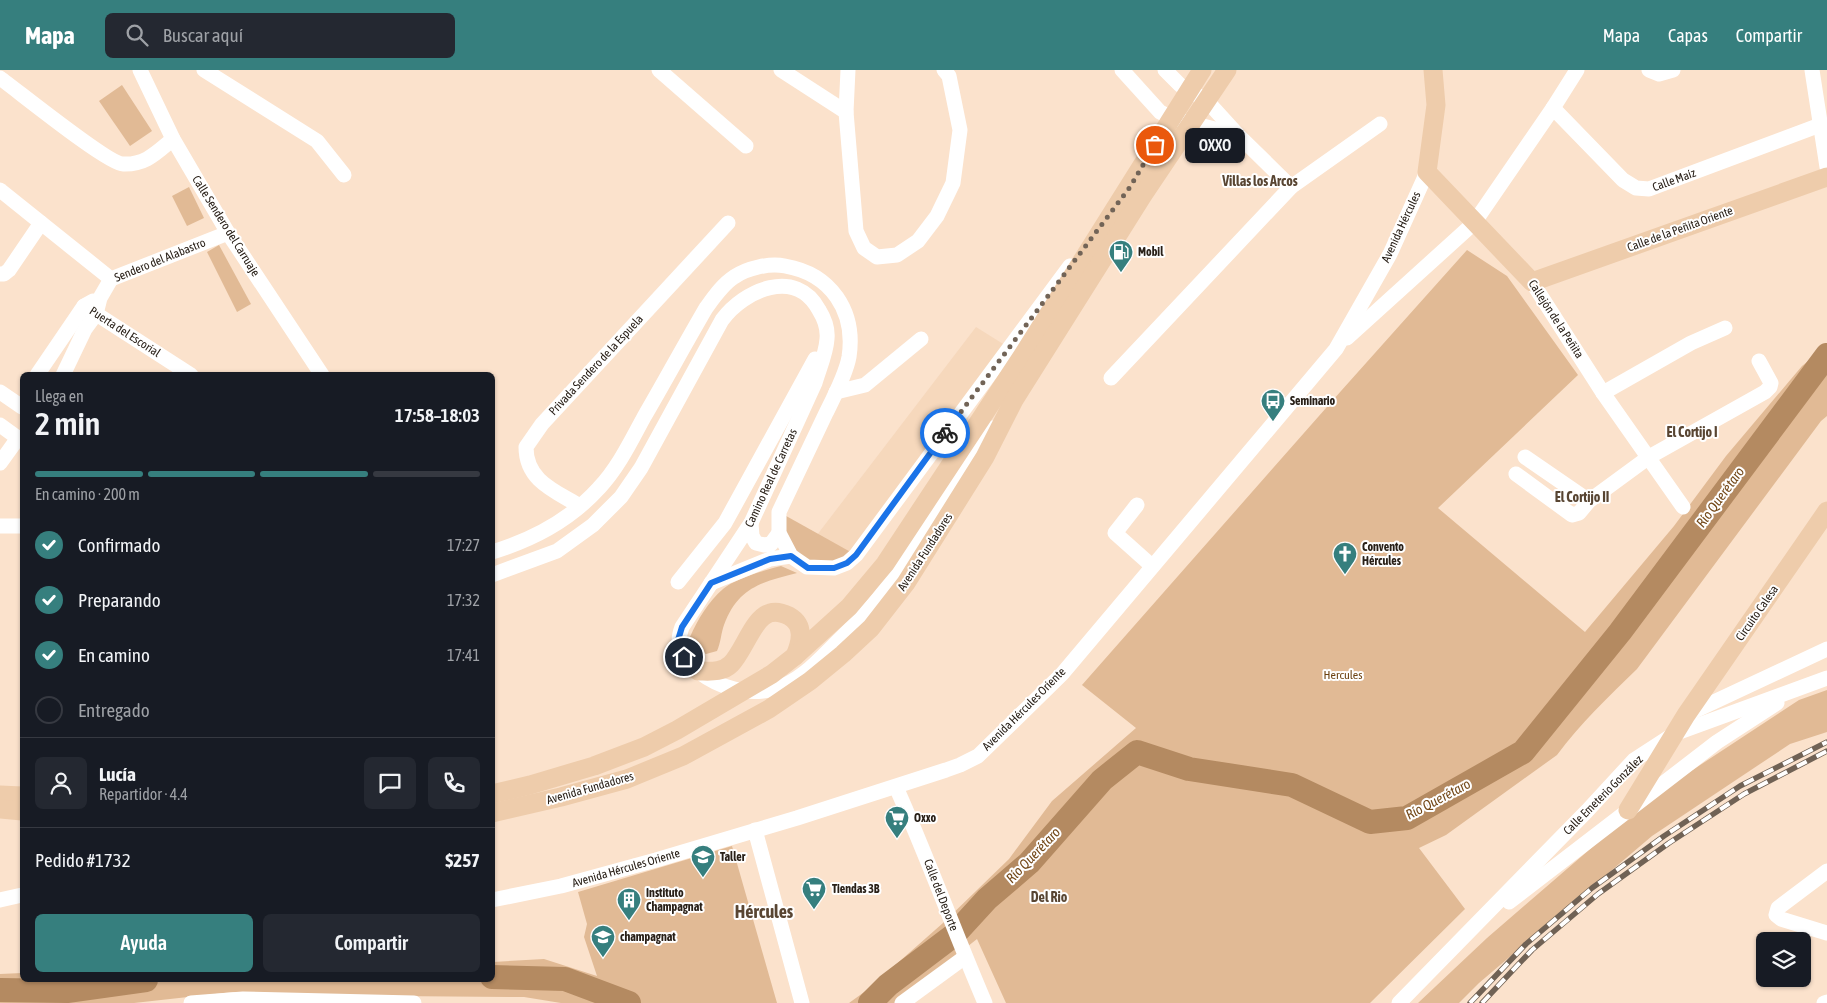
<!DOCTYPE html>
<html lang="es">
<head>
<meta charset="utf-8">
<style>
  body { margin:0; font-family:"Asap Condensed",sans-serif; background:#242831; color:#f1f3f6; height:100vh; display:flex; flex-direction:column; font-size:19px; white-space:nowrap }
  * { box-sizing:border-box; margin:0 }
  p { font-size:16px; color:#9ea1a6 }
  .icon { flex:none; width:28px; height:28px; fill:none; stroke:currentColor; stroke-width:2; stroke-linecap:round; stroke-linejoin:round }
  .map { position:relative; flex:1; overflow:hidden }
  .details { position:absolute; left:20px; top:302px; width:475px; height:610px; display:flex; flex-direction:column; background:#171b24; border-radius:8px; box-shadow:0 1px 4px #0004 }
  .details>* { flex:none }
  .fabs { position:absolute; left:1756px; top:862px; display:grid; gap:10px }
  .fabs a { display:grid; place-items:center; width:55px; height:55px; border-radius:8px; background:#171b24; box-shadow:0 1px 4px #0004; font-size:25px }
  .pin { position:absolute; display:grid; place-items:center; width:42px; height:42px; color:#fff; margin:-21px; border:2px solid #fff; border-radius:50%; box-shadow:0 1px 5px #0007 }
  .courier { position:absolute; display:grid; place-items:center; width:50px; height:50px; margin:-25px; border:4px solid #1a73e8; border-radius:50%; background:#fff; color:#222; box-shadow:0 1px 6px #0007 }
  .bubble { position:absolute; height:35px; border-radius:8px; background:#171b24; box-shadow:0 1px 4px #0004; font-size:16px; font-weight:600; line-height:35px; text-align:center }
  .headline em { font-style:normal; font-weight:600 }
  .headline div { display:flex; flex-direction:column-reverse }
  .headline { display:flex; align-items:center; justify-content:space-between; height:85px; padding:0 15px }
  h1 { font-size:32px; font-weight:600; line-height:38px }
  .bar { display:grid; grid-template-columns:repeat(4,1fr); gap:8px 5px; align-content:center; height:60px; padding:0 15px }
  .bar i { height:6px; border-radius:4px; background:#363941 }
  .bar .on { background:#367f7e }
  .bar p { grid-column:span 4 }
  .line { display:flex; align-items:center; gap:12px; padding:0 15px; border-top:1px solid #363941 }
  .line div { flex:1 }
  .round { display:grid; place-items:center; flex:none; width:52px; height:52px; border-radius:8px; background:#242831 }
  ol { padding:0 15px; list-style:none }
  li { display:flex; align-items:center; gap:15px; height:55px }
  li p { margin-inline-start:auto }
  li .icon { padding:5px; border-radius:50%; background:#367f7e; color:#fff; stroke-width:4 }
  li:last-child { color:#9ea1a6 }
  li i { width:28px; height:28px; border:2px solid #363941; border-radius:50% }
  .action { display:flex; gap:10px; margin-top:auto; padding:10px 15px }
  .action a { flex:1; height:58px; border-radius:8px; background:#367f7e; color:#fff; font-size:20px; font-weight:600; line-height:58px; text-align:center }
  .action a+a { background:#242831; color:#f1f3f6 }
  header { display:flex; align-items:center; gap:30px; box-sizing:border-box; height:70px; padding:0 25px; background:#367f7e; color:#fff }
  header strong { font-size:24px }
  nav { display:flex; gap:28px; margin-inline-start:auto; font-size:18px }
  .search { width:350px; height:45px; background:#242831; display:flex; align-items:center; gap:12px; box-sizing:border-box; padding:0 18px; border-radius:8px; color:#9ea1a6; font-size:19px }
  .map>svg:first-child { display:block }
  .built { fill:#f6d8bc }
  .green { fill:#e1ba95 }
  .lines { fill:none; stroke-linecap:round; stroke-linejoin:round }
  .river { stroke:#b48a61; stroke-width:24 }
  .minor { stroke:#fff; stroke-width:15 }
  .major { stroke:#eeccab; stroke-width:19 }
  .rail-casing { stroke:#706255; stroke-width:5.5 }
  .rail { stroke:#fff; stroke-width:4; stroke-dasharray:11; stroke-linecap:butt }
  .done { stroke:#726457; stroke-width:5; stroke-dasharray:0 9 }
  .route { stroke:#1a73e8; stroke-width:6 }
  .labels { text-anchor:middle; stroke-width:4; stroke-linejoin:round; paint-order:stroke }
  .street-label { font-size:12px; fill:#292018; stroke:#fff }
  .poi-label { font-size:12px; font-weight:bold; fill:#292018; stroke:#fff; text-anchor:start }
  .park-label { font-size:12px; fill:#6c4110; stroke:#fff }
  .neighbourhood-label { font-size:14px; font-weight:bold; fill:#584532; stroke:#fff }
  .water-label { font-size:14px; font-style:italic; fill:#734818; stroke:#fff }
  .district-label { font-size:18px; font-weight:bold; fill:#584532; stroke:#fff }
</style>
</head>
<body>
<header>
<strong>Mapa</strong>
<div class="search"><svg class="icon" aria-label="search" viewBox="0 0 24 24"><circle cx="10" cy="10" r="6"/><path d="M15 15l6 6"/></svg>Buscar aquí</div>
<nav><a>Mapa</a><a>Capas</a><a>Compartir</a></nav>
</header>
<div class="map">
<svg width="1827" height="933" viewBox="0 0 1827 933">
  <rect width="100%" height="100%" fill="#fbe2cc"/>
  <polygon class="built" points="976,257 1008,277 856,485 817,465"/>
  <g class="green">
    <polygon points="122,15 152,61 130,76 99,31"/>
    <polygon points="189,117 204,148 187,156 172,126"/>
    <polygon points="219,175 251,234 237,242 207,182"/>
    <path d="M1467,180L1507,206L1578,305L1438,438L1585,562L1674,456L1726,386L1802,296L1827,276V346L1821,351L1637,599C1609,626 1580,654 1557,685L1446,765L1419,778L1465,839L1370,933H1006L977,869L896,933H849L867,920L943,853L1009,789L1052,731L1136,658L1082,615L1341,321Z"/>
    <polygon points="779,442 856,485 808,498 778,455"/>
    <path d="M781,496L797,503C762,512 738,517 724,555C721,563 721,572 717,581L706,584L695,579L690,567C698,549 708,532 723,519C734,509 765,500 781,496Z"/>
    <polygon points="1827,620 1827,662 1790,674 1652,766 1479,913 1459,933 1418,933 1487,868 1647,730 1799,630"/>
    <polygon points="732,776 777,933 561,933 524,927 392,926 233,922 134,933 0,933 0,904 22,903 22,910 492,910 493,892 544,889 597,906 584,867 587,854 578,822"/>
  </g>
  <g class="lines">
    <g class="river">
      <polyline points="492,907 565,909 629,933"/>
      <polyline points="0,920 67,921 146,910"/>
      <polyline points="870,933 888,915 954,865 987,829 1029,793 1102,710 1137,682 1189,699 1292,715 1370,752 1407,748 1523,682 1620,562 1827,285"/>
    </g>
    <g class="minor">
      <polyline points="140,0 173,69 228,163 322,305"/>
      <polyline points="204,0 317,71 344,105"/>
      <polyline points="659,0 746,76"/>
      <polyline points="781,0 846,42"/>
      <polyline points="848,0 846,42 856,161 864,178 877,187 897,185 918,171 937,146 953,113 960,60 949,6 944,0"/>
      <polyline points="1122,0 1160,42 1172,48 1238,65"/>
      <polyline points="1165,0 1180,15 1207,31 1238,65 1291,117"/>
      <polyline points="1649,0 1659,4 1673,0"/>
      <polyline points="1812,0 1827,97"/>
      <path d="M0,8C18,21 108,94 123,94C146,95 157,82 173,69"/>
      <polyline points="1553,38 1623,110 1636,118 1649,119 1820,55"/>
      <polyline points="0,120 111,209"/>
      <polyline points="0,204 4,204 9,200 41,153"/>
      <polyline points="1532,212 1603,323 1683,437"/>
      <polyline points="84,236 191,305"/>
      <polyline points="1347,268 1474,153 1553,38 1577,0"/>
      <polyline points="37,305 84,236 93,231"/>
      <polyline points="63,305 85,259 96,244 100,228 111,209 228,163"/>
      <polyline points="1111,308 1291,117 1380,54"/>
      <polyline points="0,322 22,337"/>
      <polyline points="836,322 865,315 921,269"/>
      <polyline points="1603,323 1691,273 1725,258"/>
      <polyline points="0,355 22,371"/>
      <polyline points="1525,387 1589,431"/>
      <polyline points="0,393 18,368"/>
      <polyline points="1516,404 1572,445 1579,443 1589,431 1649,387 1765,322 1770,317 1771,313 1759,291"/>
      <polyline points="1137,435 1115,463 1152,496"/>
      <path d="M580,436C555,421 526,411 526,377L542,354L728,153"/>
      <polyline points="751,453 752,466 756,473 764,475 771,474 779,463"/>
      <polyline points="0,456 22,456"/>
      <path d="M492,482C532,470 571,449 599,418C618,398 631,371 644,347C665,311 685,274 706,238C714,227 723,214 734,207C747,198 769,193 785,196C831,204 856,241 849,287C846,304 834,327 826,343C810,376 795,409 779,442V463L791,486L807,497L834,498L847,493L856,485L1070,196"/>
      <path d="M492,505L557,481L593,455L621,427L641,398L722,250C744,220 796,197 819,240C824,248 828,259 827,269C826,284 819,299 815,313L751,453L682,557C674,578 683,589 699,602C720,618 747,626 774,619C798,613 817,592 834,575C850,559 867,543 881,525C921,472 952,412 993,358"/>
      <polyline points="678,512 725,453 815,289"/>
      <polyline points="711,513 770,489 791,486"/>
      <polyline points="1686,645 1827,579"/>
      <path d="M896,717C928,788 954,861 985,933"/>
      <polyline points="755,760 802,933"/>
      <polyline points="1827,801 1778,838 1776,845 1781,849 1827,863"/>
      <polyline points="0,830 22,825"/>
      <polyline points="492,830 561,816 656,790 797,748 946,700 960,695 978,686 1062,604 1336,279 1390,184 1427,102"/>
      <polyline points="1509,832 1717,672 1777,633"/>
      <polyline points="191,933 243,929 414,933"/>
      <polyline points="902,933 965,887"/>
      <polyline points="1399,933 1587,741 1634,690 1674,664 1827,608"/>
      <polyline points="1824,933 1827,932"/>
    </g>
    <g class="major">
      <polyline points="1433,0 1436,35 1427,102 1532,212 1827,107"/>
      <path d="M698,601C709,601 722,603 731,594C744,581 753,548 770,543C776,541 783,543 789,546C805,555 801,572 795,586"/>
      <polyline points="492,724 530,715 594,696 644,677 677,660 772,604 795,586 849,537 885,494 1023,285 1202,0"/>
      <polyline points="0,725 22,726"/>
      <polyline points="0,739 22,741"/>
      <polyline points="1628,740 1686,645 1827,441"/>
      <polyline points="492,743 561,727 627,709 683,686 769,639 810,611 843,584 871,558 906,513 985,387 1014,330 1143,125 1227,0"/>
    </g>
    <defs>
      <g id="rail">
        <polyline points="1470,933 1526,874 1592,818 1664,766 1740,716 1827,672"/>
        <polyline points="1482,933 1532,880 1598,824 1669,773 1744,724 1827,681"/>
      </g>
    </defs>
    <use href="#rail" class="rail-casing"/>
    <use href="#rail" class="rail"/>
  </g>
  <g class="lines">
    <polyline class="done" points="945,363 1130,117 1155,75"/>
    <polyline class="route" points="684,587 678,570 682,557 711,513 770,489 791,486 808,498 834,498 847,493 856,485 945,363"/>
  </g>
  <defs>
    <symbol id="fuel-pin" viewBox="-11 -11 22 30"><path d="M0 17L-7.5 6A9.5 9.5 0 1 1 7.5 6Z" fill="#367f7e" stroke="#fff"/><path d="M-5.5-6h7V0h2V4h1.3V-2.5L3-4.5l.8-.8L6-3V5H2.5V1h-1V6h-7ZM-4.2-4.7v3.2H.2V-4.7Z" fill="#fff"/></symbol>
    <symbol id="bus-pin" viewBox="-11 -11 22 30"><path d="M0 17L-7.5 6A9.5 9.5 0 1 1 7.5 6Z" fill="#367f7e" stroke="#fff"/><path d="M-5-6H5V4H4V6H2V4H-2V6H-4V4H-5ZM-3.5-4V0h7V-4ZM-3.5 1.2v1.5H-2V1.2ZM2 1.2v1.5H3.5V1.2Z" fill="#fff"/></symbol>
    <symbol id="church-pin" viewBox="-11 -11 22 30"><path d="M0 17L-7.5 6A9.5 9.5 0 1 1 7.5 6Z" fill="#367f7e" stroke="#fff"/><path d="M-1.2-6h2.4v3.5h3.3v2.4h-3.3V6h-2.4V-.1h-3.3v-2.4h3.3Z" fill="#fff"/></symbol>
    <symbol id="supermarket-pin" viewBox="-11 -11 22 30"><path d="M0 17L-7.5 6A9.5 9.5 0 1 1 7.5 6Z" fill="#367f7e" stroke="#fff"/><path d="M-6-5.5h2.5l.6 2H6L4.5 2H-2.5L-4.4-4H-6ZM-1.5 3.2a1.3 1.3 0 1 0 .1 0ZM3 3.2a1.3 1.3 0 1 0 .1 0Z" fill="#fff"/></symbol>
    <symbol id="school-pin" viewBox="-11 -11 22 30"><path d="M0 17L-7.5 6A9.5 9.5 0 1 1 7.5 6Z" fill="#367f7e" stroke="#fff"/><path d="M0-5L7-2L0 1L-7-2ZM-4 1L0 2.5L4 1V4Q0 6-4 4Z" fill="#fff"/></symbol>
    <symbol id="building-pin" viewBox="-11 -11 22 30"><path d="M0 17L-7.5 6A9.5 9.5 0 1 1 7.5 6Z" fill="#367f7e" stroke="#fff"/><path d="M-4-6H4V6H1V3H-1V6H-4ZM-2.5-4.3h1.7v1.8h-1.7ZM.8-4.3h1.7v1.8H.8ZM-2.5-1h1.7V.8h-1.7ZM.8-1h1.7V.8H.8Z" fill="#fff"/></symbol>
  </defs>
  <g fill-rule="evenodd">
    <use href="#fuel-pin" x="1107" y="168" width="28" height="38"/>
    <use href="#bus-pin" x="1259" y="317" width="28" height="38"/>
    <use href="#church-pin" x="1331" y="470" width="28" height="38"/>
    <use href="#supermarket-pin" x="883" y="734" width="28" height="38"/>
    <use href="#school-pin" x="689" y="773" width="28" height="38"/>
    <use href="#supermarket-pin" x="800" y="805" width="28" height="38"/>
    <use href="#building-pin" x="615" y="816" width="28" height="38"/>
    <use href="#school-pin" x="589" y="853" width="28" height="38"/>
  </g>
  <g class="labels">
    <g class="street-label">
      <text transform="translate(1674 110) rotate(-20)" y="4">Calle Maíz</text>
      <text transform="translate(226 156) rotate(58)" y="4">Calle Sendero del Carruaje</text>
      <text transform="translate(1401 157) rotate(-65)" y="4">Avenida Hércules</text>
      <text transform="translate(1680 159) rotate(-20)" y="4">Calle de la Peñita Oriente</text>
      <text transform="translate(160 190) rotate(-22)" y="4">Sendero del Alabastro</text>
      <text transform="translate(1556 249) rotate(57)" y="4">Callejón de la Peñita</text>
      <text transform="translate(125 262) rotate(33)" y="4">Puerta del Escorial</text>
      <text transform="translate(596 295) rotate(-47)" y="4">Privada Sendero de la Espuela</text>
      <text transform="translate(771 408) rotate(-65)" y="4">Camino Real de Carretas</text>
      <text transform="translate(925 482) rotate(-57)" y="4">Avenida Fundadores</text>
      <text transform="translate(1757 543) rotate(-55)" y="4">Circuito Calesa</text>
      <text transform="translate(1024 639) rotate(-45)" y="4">Avenida Hércules Oriente</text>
      <text transform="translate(590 718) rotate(-16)" y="4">Avenida Fundadores</text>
      <text transform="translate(1603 725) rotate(-45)" y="4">Calle Emeterio González</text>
      <text transform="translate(626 798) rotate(-16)" y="4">Avenida Hércules Oriente</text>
      <text transform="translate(941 825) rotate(69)" y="4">Calle del Deporte</text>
    </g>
    <g class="poi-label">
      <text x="1138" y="186">Mobil</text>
      <text x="1290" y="335">Seminario</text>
      <text x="1362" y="481">Convento<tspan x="1362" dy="14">Hércules</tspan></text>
      <text x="914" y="752">Oxxo</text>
      <text x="720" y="791">Taller</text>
      <text x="832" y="823">Tiendas 3B</text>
      <text x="646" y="827">Instituto<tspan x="646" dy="14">Champagnat</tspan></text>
      <text x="620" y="871">champagnat</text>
    </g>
    <g class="park-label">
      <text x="1343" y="609">Hercules</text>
    </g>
    <g class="neighbourhood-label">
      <text x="1260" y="116">Villas los Arcos</text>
      <text x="1692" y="367">El Cortijo I</text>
      <text x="1582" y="432">El Cortijo II</text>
      <text x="1049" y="832">Del Rio</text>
    </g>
    <g class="water-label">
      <text transform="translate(1720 427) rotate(-54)" y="5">Río Querétaro</text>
      <text transform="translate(1438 729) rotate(-28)" y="5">Río Querétaro</text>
      <text transform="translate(1033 785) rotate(-46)" y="5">Río Querétaro</text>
    </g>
    <g class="district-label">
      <text x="764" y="848">Hércules</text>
    </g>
  </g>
</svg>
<div class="fabs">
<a><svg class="icon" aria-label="layers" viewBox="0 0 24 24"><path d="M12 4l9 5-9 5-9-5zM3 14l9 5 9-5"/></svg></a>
</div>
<div class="pin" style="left:1155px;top:75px;background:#ea580c"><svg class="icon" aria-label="bag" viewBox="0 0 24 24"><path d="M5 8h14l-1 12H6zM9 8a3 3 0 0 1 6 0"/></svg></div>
<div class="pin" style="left:684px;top:587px;background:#1f2937"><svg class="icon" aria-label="home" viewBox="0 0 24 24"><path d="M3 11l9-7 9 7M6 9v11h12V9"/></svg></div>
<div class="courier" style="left:945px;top:363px"><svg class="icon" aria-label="bike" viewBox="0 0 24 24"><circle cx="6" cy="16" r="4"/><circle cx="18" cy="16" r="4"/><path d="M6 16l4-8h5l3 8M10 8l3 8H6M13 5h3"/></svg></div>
<div class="bubble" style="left:1185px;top:58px;width:60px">OXXO</div>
<section class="details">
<div class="headline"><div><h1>2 min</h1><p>Llega en</p></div><em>17:58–18:03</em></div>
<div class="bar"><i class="on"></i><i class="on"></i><i class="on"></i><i></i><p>En camino · 200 m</p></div>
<ol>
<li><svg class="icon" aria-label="check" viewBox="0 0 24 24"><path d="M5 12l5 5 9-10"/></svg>Confirmado<p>17:27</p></li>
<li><svg class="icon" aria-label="check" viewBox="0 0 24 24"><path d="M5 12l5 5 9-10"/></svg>Preparando<p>17:32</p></li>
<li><svg class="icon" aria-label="check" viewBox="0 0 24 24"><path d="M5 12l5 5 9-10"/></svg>En camino<p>17:41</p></li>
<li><i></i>Entregado</li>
</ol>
<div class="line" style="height:90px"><a class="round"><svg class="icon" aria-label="person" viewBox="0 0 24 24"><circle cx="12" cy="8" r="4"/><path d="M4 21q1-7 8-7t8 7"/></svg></a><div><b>Lucía</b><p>Repartidor · 4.4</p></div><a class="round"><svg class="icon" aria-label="chat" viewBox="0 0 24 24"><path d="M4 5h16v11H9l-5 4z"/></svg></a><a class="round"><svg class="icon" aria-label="phone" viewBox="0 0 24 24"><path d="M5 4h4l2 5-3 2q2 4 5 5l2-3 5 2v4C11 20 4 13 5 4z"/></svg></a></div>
<div class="line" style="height:65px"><div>Pedido #1732</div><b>$257</b></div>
<div class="action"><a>Ayuda</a><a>Compartir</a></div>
</section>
</div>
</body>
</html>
